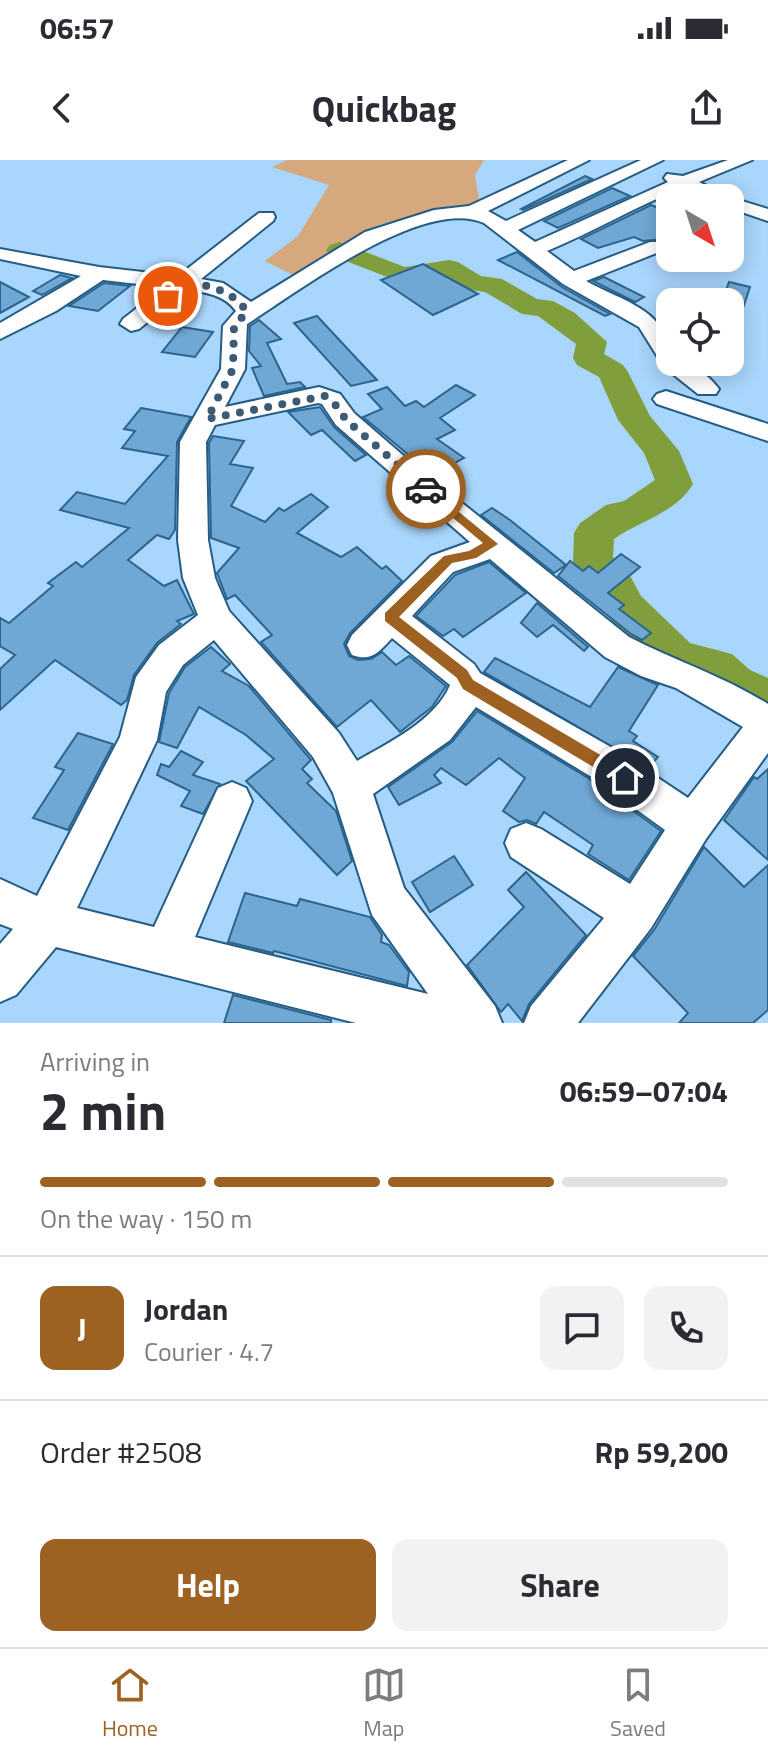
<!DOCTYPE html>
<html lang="en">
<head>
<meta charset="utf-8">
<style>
  body { margin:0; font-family:"Titillium Web",sans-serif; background:#f2f2f3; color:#2b2b33; height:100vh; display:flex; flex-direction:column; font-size:30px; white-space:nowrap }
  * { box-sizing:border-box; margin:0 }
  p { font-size:26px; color:#7c7c81 }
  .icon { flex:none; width:44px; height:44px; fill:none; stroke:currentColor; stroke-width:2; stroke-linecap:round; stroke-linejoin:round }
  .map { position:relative; height:863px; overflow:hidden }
  .side { display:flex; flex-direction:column; background:#fff; flex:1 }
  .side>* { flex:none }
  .needle { width:52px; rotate:141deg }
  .fabs { position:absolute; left:656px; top:24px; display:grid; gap:16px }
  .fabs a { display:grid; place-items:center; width:88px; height:88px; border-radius:16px; background:#fff; box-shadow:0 4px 20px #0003; font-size:40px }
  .pin { position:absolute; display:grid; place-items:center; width:68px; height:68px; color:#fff; margin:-34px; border:4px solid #fff; border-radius:50%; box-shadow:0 2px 8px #0007 }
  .courier { position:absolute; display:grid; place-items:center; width:80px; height:80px; margin:-40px; border:6px solid #9d6222; border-radius:50%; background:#fff; color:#222; box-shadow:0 2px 10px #0007 }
  .head em { font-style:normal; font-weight:700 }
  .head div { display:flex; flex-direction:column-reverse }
  .head { display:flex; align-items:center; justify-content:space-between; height:136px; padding:0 40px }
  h1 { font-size:52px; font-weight:700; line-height:60px }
  .bar { display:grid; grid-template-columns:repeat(4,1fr); gap:12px 8px; align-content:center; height:96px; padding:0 40px }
  .bar i { height:10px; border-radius:6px; background:#e1e1e2 }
  .bar .selected { background:#9d6222 }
  .bar p { grid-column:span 4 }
  .line { display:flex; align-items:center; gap:20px; padding:0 40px; border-top:2px solid #e1e1e2 }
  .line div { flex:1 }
  .round { display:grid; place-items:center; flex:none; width:84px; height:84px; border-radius:16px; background:#f2f2f3 }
  .button { display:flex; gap:16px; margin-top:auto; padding:16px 40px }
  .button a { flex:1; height:92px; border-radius:16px; background:#9d6222; color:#fff; font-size:32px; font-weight:700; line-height:92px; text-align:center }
  .button a+a { background:#f2f2f3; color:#2b2b33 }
  .status { display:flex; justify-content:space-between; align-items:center; height:56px; padding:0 40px; background:#fff; direction:ltr }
  .status svg { height:22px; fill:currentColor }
  header { display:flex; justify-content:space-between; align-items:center; height:104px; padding:0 40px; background:#fff; font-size:36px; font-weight:700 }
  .tab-bar { display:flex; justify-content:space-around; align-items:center; height:112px; border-top:2px solid #e1e1e2; background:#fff; font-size:22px; color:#7c7c81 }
  .tab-bar a { display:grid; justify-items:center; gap:4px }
  .tab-bar .selected { color:#9d6222 }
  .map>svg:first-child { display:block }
  .green { fill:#d5a87d }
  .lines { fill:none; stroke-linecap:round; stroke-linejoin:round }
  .river { fill:#819e3d; fill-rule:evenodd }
  .building { fill:#70a8d5; stroke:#2d648d; stroke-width:2 }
  .minor-casing { stroke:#245c84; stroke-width:4 }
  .minor { fill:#fff; fill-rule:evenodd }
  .route { fill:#9d6222 }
  .done { stroke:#3c5a73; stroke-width:8; stroke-dasharray:0 14.4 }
</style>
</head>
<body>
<div class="status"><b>06:57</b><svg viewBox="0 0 49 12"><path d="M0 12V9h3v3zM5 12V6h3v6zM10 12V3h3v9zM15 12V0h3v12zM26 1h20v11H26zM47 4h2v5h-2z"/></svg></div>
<header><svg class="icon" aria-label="back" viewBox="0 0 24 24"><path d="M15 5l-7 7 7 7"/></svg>Quickbag<svg class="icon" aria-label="share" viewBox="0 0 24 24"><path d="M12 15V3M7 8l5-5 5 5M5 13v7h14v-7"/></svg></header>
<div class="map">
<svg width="768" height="863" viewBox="0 0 768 863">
  <rect width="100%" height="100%" fill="#a9d6fc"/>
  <polygon class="green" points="287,0 484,0 475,15 480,45 381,64 295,116 265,101 298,76 329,25 272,7"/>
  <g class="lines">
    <path class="river" d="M339,82L405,107L449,100L458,102L481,116L502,119L537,139L553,141L575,153L607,182L604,194L623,205L628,212L650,256L679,291L693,324C676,353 639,361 614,379L613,397L627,410L641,436L690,483L732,494L750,510L768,518V561L718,538L702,524L661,512L611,460L596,431L573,402L574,373L580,363L606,345L624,341L655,320L644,293L618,260L599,217L577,205L573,198L576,184L538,156L522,154L485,132L464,129L445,117L403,123L330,95L326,90L330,85Z"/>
  </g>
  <g class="building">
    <polygon points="585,16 592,19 523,50 521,49"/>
    <polygon points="612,28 630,36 558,68 544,61"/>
    <polygon points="651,45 670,53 670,86 664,79 643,81 634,77 598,88 581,79"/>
    <polygon points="517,92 562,127 610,154 605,156 498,100"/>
    <polygon points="423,104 478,134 433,155 381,120"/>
    <polygon points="60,115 72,118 42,135 33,131"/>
    <polygon points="604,117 644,137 635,142 593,121"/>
    <polygon points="0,122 29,137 0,153"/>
    <polygon points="729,122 750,127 743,148 722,142"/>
    <polygon points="104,123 130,126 98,151 69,146"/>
    <polygon points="317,156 358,200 377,220 351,226 294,163"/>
    <polygon points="259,160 281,179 267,183 287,224 300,222 305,227 264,236 252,208 261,206 249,191 250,166"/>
    <polygon points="182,167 213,172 195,197 162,192"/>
    <polygon points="456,225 475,235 440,258 455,270 437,279 464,298 433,315 363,257 382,249 368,234 387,227 405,246 416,241 424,247"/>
    <polygon points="320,247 334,267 366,295 355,301 322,270 311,275 288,252"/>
    <polygon points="141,248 191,257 177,282 175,370 169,379 157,375 128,400 164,426 177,420 194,454 177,461 181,464 157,483 134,515 127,540 121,545 55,500 0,550 0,509 15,495 0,486 0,458 9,463 53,426 48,423 76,402 82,407 129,368 60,350 77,332 125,344 168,296 122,288 135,271 124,269"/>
    <polygon points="213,276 244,281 230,304 253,308 231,346 265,362 279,348 284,351 311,334 328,347 297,373 341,397 357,387 382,409 386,406 402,421 350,473 344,484 349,496 358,500 371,499 382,492 396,505 409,496 446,526 432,547 400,572 371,540 337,567 261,482 272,475 235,435 227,439 217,413 239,388 211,378 209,283"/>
    <polygon points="492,348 510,360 566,405 554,413 481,355"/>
    <polygon points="621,394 640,407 608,433 624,445 619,449 651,473 642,480 631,474 558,416 570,401 583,411 589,406 598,413"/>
    <polygon points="489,402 526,433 463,477 454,469 443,476 416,456 455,415"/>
    <polygon points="537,443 588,487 584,491 553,465 537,477 521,463"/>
    <polygon points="211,487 230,504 222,511 249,526 311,600 302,609 312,619 307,623 336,651 352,701 337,715 246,621 274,599 246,575 199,547 177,588 159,582 169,533 185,507"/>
    <polygon points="495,498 590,547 618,507 658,525 629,571 637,576 633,581 658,597 648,608 484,512"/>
    <polygon points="477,551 588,618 661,671 629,720 588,694 593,685 544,652 536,664 527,660 519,662 503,651 525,618 499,598 466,625 441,608 434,615 441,623 399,645 388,627 452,582"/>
    <polygon points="78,573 113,584 68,670 33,658 64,610 55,607"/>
    <polygon points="181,591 203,602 193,615 220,624 203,654 181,646 190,631 157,615 161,604 169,607"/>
    <polygon points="768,609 768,700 724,660 754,617 757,619"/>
    <polygon points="704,687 744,727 768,705 768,850 753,863 679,863 688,853 633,796 654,770"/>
    <polygon points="454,696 473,725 430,752 412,722"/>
    <polygon points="526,712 586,775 529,844 522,861 508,844 501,852 467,805 524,747 508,730"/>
    <polygon points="245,733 297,746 300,739 370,757 382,775 381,782 389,785 409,812 407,826 274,791 273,793 228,782"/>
    <polygon points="233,835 331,860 331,863 224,863"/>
  </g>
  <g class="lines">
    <defs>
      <g id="minor">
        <path d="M568,0H589L488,51L506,61L641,0H663L518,70L535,82L668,22L664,18L667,14L683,16L728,0H752L699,22L729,37L768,49V61L730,48V38H706L683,28C636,46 593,72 547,91L574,111L650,82H664L667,86L664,90L586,121C626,143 670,150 670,202C690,202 707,213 719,229L716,234H698L664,207L639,167L563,124L484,63C424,36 299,131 247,164L245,209L225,247L319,227L340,234L354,253L406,298L629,477C676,501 723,516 768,544V593L706,679L651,768L578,863H524L531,846L604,758L511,697L505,683L511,669L526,663L541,669L630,724L665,670L590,616L476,547L450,580L373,634L404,728L495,846L502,863H356L56,787L16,835L0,842V784L13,769L0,764V719L37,736L120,577L136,517L159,485L198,455L183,418L178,380L180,282L221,209L223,166L236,151C225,135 205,132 187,130L139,169L131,171L120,164L123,159L164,127L103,120L56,151L0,179V163L81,116L0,99V89L99,107L178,116L259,53H273L275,57L273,61L201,119L223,123L251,142L365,72L434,50L469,46ZM318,243L322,244L336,265L470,382L431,396L352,475L347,485L352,495C372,502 379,492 392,478L450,525C436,560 388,583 357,601L339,573L229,451L215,418L208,380L206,282L215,265ZM490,399L605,497L641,516L676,528L743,567L688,638L616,590L480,513L474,504L412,456L453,412ZM214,480L313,597L333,633L372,755L428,834L195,777L252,641L246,628L232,622L218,628L154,767L77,748L157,580L166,532L183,505Z"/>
        <polygon points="666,231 768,264 768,281 657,244 653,239 657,234"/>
      </g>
    </defs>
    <use href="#minor" class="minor-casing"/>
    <use href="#minor" class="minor"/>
  </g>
  <polygon class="route" points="426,325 498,384 476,398 452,403 399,457 467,510 473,520 631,613 631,623 620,623 463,529 457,518 385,461 385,453 444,396 469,391 483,383 421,331 420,329"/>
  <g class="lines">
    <path class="done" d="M168,136L187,122C211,126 233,131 247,152L234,166L233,209L207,259L325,236L340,249L345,259L426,329"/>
  </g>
</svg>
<div class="fabs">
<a><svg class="needle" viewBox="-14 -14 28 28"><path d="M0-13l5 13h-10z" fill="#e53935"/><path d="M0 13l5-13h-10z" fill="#7c7c81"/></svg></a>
<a><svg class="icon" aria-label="locate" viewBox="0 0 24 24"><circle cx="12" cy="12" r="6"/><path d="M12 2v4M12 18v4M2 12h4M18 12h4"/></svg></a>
</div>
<div class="pin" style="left:168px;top:136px;background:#ea580c"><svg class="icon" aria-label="bag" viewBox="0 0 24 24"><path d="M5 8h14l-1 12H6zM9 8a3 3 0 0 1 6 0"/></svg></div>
<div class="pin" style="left:625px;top:618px;background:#1f2937"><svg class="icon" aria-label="home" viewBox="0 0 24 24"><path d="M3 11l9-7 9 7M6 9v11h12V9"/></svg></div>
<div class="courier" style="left:426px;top:329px"><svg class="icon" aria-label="car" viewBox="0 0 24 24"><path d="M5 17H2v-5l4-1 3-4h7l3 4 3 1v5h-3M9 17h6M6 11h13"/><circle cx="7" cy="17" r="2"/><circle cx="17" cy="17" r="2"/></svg></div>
</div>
<section class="side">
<div class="head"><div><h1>2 min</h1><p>Arriving in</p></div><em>06:59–07:04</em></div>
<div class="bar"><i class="selected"></i><i class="selected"></i><i class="selected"></i><i></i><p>On the way · 150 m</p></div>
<div class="line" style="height:144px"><b class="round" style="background:#9d6222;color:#fff">J</b><div><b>Jordan</b><p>Courier · 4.7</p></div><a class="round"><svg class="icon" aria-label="chat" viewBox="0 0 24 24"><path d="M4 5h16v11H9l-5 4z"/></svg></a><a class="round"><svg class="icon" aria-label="phone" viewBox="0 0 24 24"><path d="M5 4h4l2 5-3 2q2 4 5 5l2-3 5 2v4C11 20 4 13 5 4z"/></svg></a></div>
<div class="line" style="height:104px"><div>Order #2508</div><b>Rp 59,200</b></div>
<div class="button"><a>Help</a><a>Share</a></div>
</section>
<nav class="tab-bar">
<a class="selected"><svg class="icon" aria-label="home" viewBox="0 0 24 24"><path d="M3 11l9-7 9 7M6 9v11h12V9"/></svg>Home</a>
<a><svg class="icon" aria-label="map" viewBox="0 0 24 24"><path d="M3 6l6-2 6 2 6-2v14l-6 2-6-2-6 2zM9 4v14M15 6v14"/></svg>Map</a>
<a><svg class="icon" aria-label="saved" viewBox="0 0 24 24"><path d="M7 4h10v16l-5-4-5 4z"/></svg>Saved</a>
</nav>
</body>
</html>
